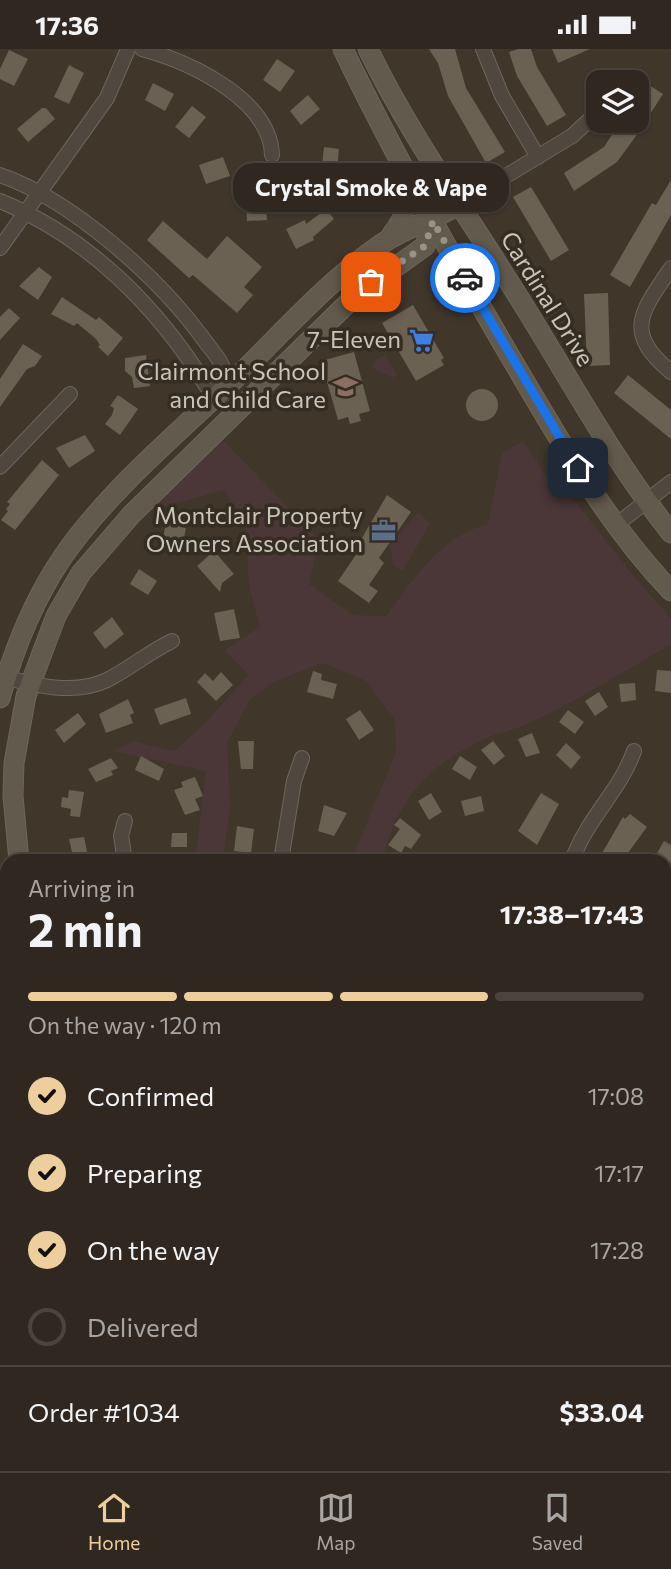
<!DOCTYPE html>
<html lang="en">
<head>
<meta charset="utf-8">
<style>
  body { margin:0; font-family:Commissioner,sans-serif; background:#383029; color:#f1f3f6; height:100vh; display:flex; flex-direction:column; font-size:26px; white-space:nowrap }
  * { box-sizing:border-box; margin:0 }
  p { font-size:23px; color:#a8a6a5 }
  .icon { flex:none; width:38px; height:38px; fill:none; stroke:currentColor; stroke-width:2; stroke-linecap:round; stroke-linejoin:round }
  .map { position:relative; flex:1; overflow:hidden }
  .sheet { position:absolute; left:0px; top:805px; width:672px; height:618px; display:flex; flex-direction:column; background:#302820; border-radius:21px 21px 0 0; box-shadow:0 2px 5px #0004,0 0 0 2px #4b443e }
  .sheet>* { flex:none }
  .buttons { position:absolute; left:586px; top:21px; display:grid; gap:14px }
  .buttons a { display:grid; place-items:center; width:63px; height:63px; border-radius:14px; background:#302820; box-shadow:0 2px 5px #0004,0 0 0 2px #4b443e; font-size:35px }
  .pin { position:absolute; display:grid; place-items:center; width:60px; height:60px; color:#fff; margin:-30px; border-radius:14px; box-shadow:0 4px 10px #0006 }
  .courier { position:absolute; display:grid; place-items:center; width:70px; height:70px; margin:-35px; border:5px solid #1a73e8; border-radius:50%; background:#fff; color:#222; box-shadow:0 2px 9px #0007 }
  .bubble { position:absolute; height:49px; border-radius:21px; background:#302820; box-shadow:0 2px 5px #0004,0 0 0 2px #4b443e; font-size:23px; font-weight:700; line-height:49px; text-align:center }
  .head em { font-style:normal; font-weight:700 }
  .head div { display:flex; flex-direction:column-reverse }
  .head { display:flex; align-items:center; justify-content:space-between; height:119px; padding:0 28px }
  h1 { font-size:46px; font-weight:700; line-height:52px }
  .bar { display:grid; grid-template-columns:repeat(4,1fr); gap:10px 7px; align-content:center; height:84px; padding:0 28px }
  .bar i { height:9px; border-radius:5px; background:#4b443e }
  .bar .selected { background:#eece9c }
  .bar p { grid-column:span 4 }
  .line { display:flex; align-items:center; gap:18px; padding:0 28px; border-top:2px solid #4b443e }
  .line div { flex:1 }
  ol { padding:0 28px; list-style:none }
  li { display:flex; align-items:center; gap:21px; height:77px }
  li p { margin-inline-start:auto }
  li .icon { padding:7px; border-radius:50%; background:#eece9c; color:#111; stroke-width:4 }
  li:last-child { color:#a8a6a5 }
  li i { width:38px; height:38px; border:4px solid #4b443e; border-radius:50% }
  .status { display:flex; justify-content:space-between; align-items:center; height:49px; padding:0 35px; background:#302820; direction:ltr }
  .status svg { height:19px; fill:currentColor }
  .tab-bar { display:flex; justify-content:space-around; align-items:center; height:98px; border-top:2px solid #4b443e; background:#302820; font-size:19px; color:#a8a6a5 }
  .tab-bar a { display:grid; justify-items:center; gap:4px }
  .tab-bar .selected { color:#eece9c }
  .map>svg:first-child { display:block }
  .green { fill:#4b3638 }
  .building { fill:#6a6153 }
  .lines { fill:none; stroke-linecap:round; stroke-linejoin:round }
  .minor-casing { stroke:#6d665b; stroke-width:16 }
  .secondary-casing { stroke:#6d665b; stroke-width:21 }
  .minor { stroke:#50483e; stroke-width:14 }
  .secondary { stroke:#625a4c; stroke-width:19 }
  .done { stroke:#9a9288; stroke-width:7; stroke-dasharray:0 12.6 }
  .route { stroke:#1a73e8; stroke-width:9 }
  .labels { text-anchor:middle; stroke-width:7; stroke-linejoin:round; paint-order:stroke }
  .street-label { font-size:24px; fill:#cac4ba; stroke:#352d22 }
  .poi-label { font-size:24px; fill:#cac4ba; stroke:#352d22; text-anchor:end }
</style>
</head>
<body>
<div class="status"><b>17:36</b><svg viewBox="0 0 49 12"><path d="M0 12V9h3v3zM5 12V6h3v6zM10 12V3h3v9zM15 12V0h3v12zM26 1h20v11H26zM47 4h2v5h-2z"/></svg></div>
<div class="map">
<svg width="671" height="1422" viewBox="0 0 671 1422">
  <rect width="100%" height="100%" fill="#40362a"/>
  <g class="green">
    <polygon points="386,306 397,326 393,329 373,319 376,310"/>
    <path d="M223,391L319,490L309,535L353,566L386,567C413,531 441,486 488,475L502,404L523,392L548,430L568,442L630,523L671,569V596C623,622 575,654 525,676C512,682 498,684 485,690C430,715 395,752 383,812H351L396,703L395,671L366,632L327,616L321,614L270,635L249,652L227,694L230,757L223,812H195L206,722L113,702L133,692L174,702L205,674L248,626L224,601L260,578L249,538L245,474L224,441L151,461Z"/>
    <polygon points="418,463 430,474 403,522 393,516 390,497"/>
  </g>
  <g class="building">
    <polygon points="429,0 455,0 466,39 505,103 486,114 448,47 438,14"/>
    <polygon points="518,0 531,0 537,18 566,66 547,77 517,27 509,3"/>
    <polygon points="552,0 590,0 558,14"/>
    <polygon points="9,1 28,10 14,37 0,30 0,20"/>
    <polygon points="277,10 295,22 280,43 263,31"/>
    <polygon points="69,16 84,24 69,55 54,48"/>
    <polygon points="153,34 174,45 165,62 145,51"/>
    <polygon points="646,34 663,45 636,87 617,113 574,142 564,124 604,98 621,72 637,72 637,48"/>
    <polygon points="308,46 320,60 301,76 290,62"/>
    <polygon points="192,57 206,68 189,89 175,78"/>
    <polygon points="42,59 46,59 55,70 28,93 17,80"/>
    <polygon points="324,98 339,100 337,122 331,141 309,134 315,115 322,117"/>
    <polygon points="223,108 230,127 206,135 199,116"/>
    <polygon points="671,131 671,166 630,238 610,226 652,154 656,156"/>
    <polygon points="531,138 569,201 551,212 513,148"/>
    <polygon points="265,146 267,171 247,172 246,147"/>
    <polygon points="326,160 334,170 313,188 314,191 296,200 286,180 305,171 306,175"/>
    <polygon points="163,172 207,210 227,187 262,218 244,238 253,246 237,264 193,226 189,229 147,191"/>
    <polygon points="39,218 52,228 38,251 19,237"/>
    <polygon points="608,244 610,316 587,317 584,245"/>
    <polygon points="62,248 96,271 99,268 123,289 108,307 98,298 100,296 96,290 77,274 74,277 51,265"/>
    <polygon points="413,256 444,309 441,311 444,316 416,332 382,274"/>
    <polygon points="9,259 20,269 0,291 0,268"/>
    <polygon points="23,295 42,307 35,317 27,320 0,358 0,330"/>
    <polygon points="354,303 370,362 359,365 361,372 350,375 348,368 338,371 321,312"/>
    <polygon points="146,306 150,337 134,339 132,328 125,322 125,309"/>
    <polygon points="628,326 671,361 671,390 614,344"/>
    <circle cx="482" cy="356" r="16"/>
    <polygon points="118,346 138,360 120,386 105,375 112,366 114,359 110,357"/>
    <polygon points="85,386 95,402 69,419 56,399"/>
    <polygon points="42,411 59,426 15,481 1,471 8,462 6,460 10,455 7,453"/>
    <polygon points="387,446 411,463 379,509 384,514 369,536 378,542 369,554 338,532 362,497 359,494"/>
    <polygon points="166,474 186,479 181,503 161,499"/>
    <polygon points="214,502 234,525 222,534 220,543 197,517"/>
    <polygon points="139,520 157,532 148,546 130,535"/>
    <polygon points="234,560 240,589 220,592 214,564"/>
    <polygon points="112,568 124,585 105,600 93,584"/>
    <polygon points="657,621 671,622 671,644 655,642"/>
    <polygon points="313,622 322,625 321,631 337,635 333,650 307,643"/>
    <polygon points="221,623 233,636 216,652 197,633 205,624 213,632"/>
    <polygon points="635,634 636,651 621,653 619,635"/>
    <polygon points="599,643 608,658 595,667 585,652"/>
    <polygon points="186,649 191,665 160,676 154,660"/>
    <polygon points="128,650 134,664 130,666 133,674 106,684 99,665"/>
    <polygon points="360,661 374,681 359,691 346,670"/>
    <polygon points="568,661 584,673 575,685 559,673"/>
    <polygon points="78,664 86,675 64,694 55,681"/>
    <polygon points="532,684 540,704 526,708 518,690"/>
    <polygon points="238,692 254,692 253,720 241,720"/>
    <polygon points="493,692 505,707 494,716 481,701"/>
    <polygon points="566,694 581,708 571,720 556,706"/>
    <polygon points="141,707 164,720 159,732 135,721"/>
    <polygon points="460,707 477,718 470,731 452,720"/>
    <polygon points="111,709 118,719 111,722 113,726 96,733 88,720"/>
    <polygon points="195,728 203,747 195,750 200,761 185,766 174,741 183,738 181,733"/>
    <polygon points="69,741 84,743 80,768 70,767 71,760 61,758 62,748 68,749"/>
    <polygon points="431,744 442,763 429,771 418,752"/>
    <polygon points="541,744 559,755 537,796 518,782"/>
    <polygon points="481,747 484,762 465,767 461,752"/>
    <polygon points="324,756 347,764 334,787 318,782"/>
    <polygon points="630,765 647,778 622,812 617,812 602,804 623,768 625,770"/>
    <polygon points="400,769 421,786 411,800 405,797 401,804 388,796 400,780 394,776"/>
    <polygon points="237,777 254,780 251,804 234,802"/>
    <polygon points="172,784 187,784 187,798 171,798"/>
    <polygon points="84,788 88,807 84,807 85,812 74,812 69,790"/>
    <polygon points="664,792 671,796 671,814 656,806"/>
  </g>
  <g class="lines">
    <defs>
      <g id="minor">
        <path d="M142,0C190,13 270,50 272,106"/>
        <polyline points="483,0 502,47 538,108"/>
        <polyline points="608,33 608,32"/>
        <path d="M0,126C72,151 158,228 202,288C208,297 220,309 223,319C225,325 223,335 223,341"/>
        <path d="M0,152C88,188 158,258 207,338L223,341L240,359"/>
        <polyline points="458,156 572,87 598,63"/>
        <polyline points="0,199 107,49 128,0"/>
        <path d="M671,219C641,263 623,283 671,323"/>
        <polyline points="0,418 70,345"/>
        <polyline points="616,476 671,433"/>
        <path d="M0,627C34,636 74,647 107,631C129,620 149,603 172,592"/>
        <polyline points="125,772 121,787 125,812"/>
        <polyline points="281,812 294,732 302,709"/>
        <path d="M572,812C587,769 620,742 634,702"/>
        <polyline points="0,931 7,928"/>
        <polyline points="0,1286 7,1296"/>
        <polyline points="58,1416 59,1422"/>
        <polyline points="269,1416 273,1422"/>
        <polyline points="242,1422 253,1416"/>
      </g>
      <g id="secondary">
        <path d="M343,0C394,106 452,208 511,309C559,390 606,474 671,542"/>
        <path d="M368,0C408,83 461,156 509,233C563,317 609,406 671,484"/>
        <path d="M392,185C409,166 407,150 400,126"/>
        <path d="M0,649C14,600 33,552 62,509C109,440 182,381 242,323C288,278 330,230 383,194C407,178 433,172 458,156"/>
        <polyline points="19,812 13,747 14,714 26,647 56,567 81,524 132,465 354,248 425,197 433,172"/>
        <polyline points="0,843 7,867"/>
        <polyline points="665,1328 671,1333"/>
        <polyline points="665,1377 671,1382"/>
      </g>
    </defs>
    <use href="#minor" class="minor-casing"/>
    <use href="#secondary" class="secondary-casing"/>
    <use href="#minor" class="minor"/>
    <use href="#secondary" class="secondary"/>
  </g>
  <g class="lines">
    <polyline class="done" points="371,233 425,197 433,172 465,229"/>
    <polyline class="route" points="465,229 578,419"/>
  </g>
  <defs>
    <symbol id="supermarket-bare" viewBox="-9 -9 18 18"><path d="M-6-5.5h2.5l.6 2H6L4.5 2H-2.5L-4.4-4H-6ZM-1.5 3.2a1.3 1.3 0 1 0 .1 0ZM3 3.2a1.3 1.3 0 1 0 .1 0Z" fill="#3f7fe0" stroke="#352d22" stroke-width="2.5" paint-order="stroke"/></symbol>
    <symbol id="school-bare" viewBox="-9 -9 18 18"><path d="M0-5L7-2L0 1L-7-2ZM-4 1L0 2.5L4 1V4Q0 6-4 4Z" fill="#8d6e63" stroke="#352d22" stroke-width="2.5" paint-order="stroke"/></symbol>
    <symbol id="office-bare" viewBox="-9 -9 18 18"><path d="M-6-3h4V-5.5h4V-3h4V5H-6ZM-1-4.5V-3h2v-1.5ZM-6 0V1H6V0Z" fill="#5c6f8a" stroke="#352d22" stroke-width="2.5" paint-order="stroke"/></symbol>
  </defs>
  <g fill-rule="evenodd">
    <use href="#supermarket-bare" x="404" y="274" width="35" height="35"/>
    <use href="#school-bare" x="328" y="320" width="35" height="35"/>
    <use href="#office-bare" x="366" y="464" width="35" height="35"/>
  </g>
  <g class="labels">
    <g class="street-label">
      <text transform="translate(547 250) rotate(58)" y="8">Cardinal Drive</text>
    </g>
    <g class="poi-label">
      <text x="401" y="299">7-Eleven</text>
      <text x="326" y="331">Clairmont School<tspan x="326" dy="28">and Child Care</tspan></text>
      <text x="363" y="475">Montclair Property<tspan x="363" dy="28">Owners Association</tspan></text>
    </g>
  </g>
</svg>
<div class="buttons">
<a><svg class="icon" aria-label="layers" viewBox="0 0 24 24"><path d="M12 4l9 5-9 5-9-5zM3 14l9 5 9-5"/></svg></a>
</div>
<div class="pin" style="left:371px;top:233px;background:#ea580c"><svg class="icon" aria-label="bag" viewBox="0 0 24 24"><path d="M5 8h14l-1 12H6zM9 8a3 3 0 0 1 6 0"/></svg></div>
<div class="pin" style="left:578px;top:419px;background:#1f2937"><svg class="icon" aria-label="home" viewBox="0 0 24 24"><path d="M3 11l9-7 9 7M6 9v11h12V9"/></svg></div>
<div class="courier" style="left:465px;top:229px"><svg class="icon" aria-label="car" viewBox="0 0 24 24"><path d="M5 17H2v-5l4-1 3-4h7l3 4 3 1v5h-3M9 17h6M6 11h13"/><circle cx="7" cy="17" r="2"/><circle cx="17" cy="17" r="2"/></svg></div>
<div class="bubble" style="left:233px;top:114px;width:276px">Crystal Smoke &amp; Vape</div>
<section class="sheet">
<div class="head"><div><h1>2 min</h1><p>Arriving in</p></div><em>17:38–17:43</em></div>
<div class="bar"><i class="selected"></i><i class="selected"></i><i class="selected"></i><i></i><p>On the way · 120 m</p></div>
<ol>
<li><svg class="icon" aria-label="check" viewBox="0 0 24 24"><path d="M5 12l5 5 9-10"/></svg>Confirmed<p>17:08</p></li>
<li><svg class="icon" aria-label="check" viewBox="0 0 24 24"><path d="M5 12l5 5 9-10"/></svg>Preparing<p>17:17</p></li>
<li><svg class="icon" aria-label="check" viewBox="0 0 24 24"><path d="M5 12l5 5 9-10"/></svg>On the way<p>17:28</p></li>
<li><i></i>Delivered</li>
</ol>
<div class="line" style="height:91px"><div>Order #1034</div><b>$33.04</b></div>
</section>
</div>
<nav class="tab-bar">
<a class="selected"><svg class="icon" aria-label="home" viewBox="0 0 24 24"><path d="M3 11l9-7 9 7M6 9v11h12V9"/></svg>Home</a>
<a><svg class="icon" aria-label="map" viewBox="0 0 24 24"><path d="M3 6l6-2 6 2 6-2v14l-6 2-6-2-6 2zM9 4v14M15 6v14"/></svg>Map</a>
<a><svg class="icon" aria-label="saved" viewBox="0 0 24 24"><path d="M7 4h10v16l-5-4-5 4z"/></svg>Saved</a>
</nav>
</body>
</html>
